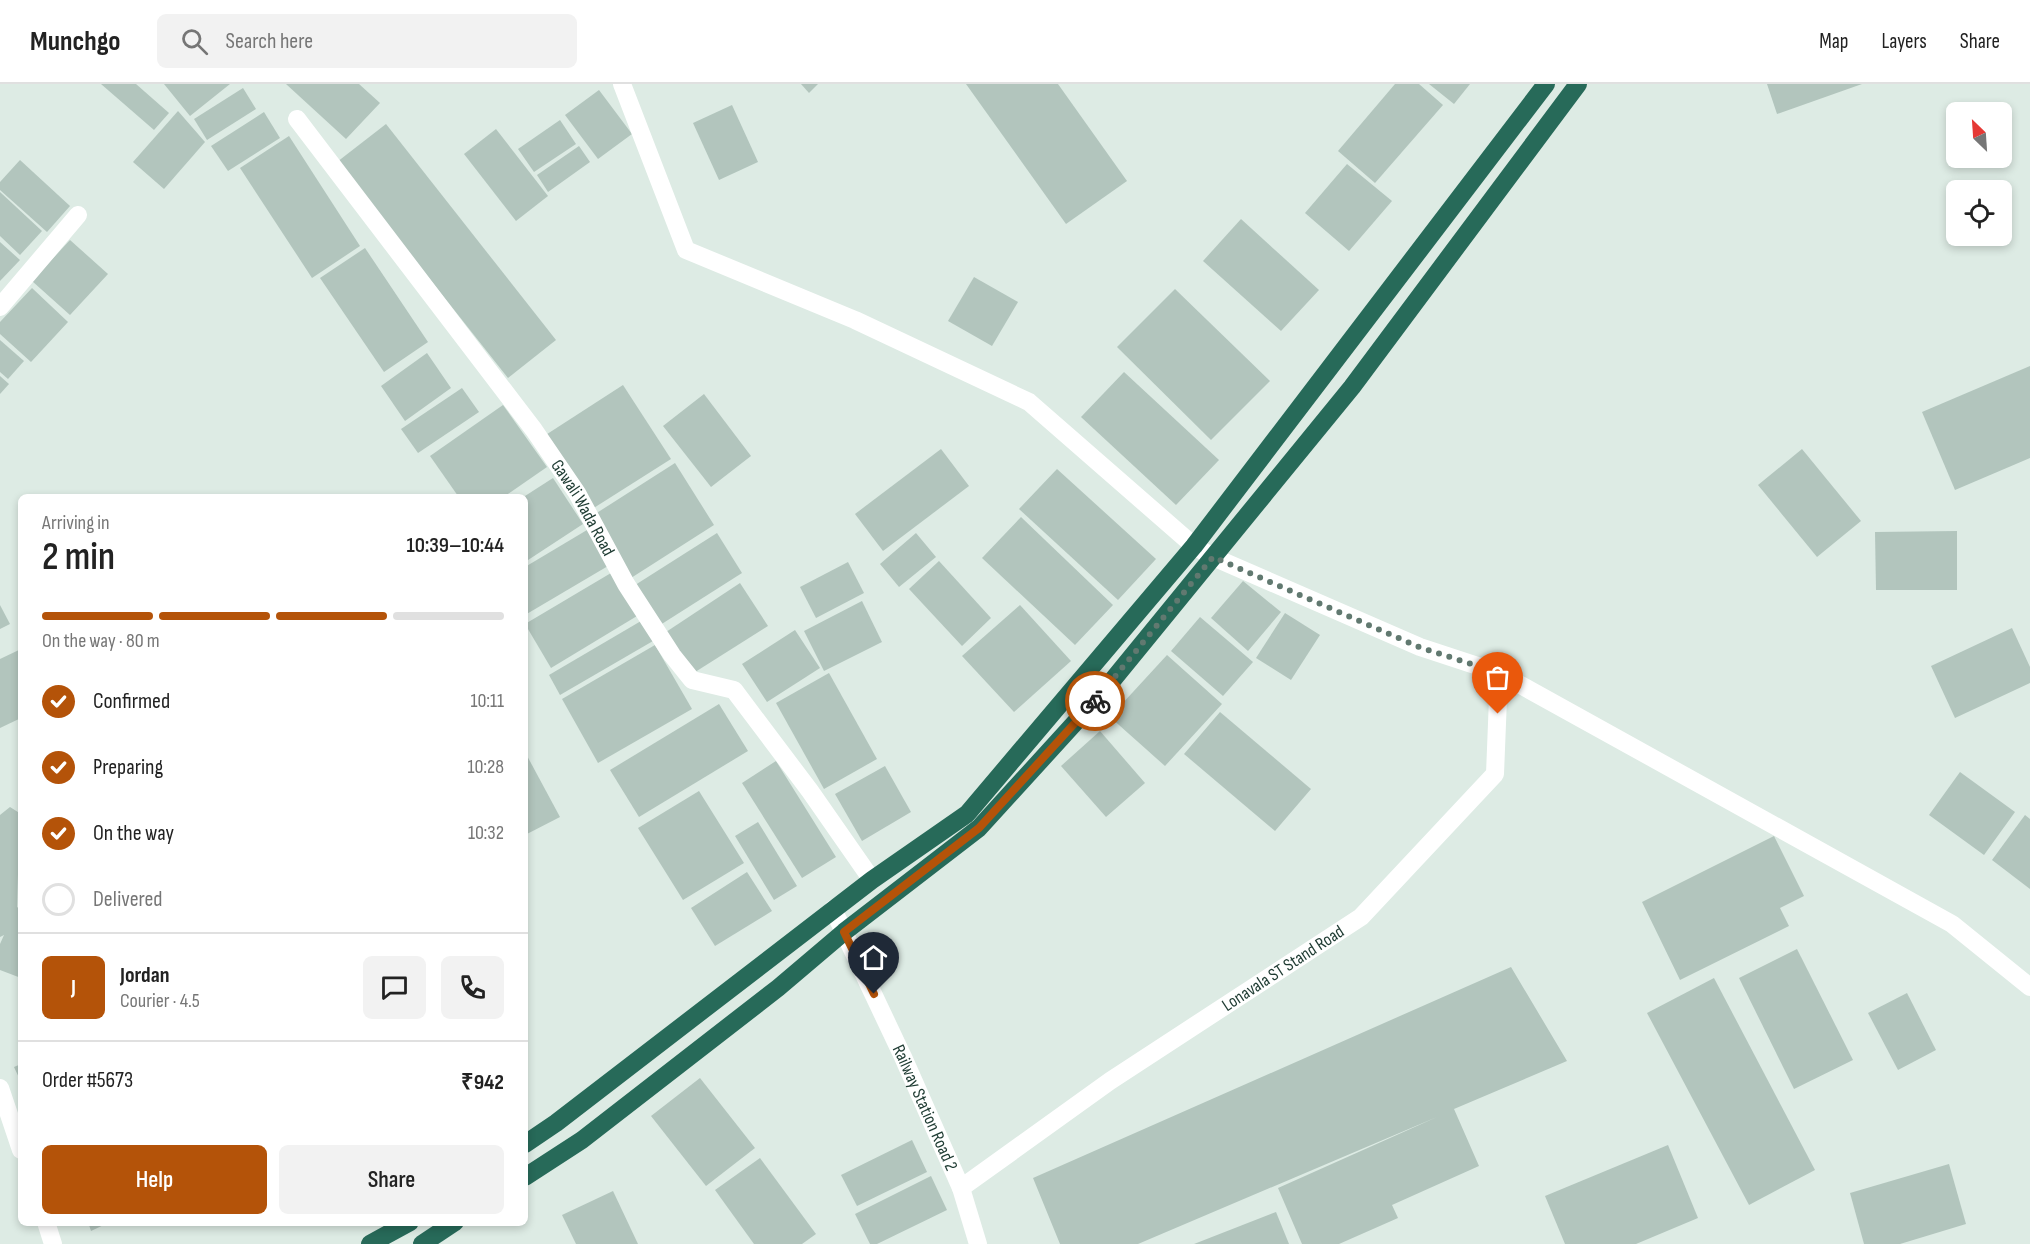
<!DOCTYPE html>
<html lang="en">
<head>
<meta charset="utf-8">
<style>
  body { margin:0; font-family:"Sofia Sans Condensed",sans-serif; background:#f2f2f2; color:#222; height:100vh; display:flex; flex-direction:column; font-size:22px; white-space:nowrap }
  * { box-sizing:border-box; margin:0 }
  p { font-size:20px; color:#767676 }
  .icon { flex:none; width:33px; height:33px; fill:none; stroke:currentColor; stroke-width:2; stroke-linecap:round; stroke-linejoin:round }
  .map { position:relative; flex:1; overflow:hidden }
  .side { position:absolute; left:18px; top:410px; width:510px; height:732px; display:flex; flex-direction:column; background:#fff; border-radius:9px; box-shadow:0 3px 9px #0003 }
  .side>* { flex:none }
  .needle { width:39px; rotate:335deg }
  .controls { position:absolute; left:1946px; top:18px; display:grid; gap:12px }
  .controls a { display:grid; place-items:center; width:66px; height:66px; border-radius:9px; background:#fff; box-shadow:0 3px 9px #0003; font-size:30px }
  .pin { position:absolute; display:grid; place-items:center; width:51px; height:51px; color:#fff; margin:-62px -26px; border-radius:50% 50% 50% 0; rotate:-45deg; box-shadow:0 0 6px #0007 }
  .pin .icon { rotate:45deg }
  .courier { position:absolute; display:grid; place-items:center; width:60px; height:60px; margin:-30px; border:4px solid #b45309; border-radius:50%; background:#fff; color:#222; box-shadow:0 2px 8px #0007 }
  .summary em { font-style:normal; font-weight:600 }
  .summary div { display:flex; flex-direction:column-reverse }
  .summary { display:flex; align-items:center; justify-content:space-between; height:102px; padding:0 24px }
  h1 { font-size:39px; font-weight:600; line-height:45px }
  .bar { display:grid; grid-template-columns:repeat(4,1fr); gap:9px 6px; align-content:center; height:72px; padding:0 24px }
  .bar i { height:8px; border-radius:4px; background:#e0e0e0 }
  .bar .current { background:#b45309 }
  .bar p { grid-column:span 4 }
  .line { display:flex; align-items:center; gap:15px; padding:0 24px; border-top:2px solid #e0e0e0 }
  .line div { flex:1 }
  .round { display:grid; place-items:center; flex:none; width:63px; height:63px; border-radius:9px; background:#f2f2f2 }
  ol { padding:0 24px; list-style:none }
  li { display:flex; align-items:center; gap:18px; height:66px }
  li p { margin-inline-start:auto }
  li .icon { padding:6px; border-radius:50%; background:#b45309; color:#fff; stroke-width:4 }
  li:last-child { color:#767676 }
  li i { width:33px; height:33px; border:3px solid #e0e0e0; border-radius:50% }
  .action { display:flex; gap:12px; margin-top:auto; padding:12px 24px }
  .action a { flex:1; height:69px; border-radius:9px; background:#b45309; color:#fff; font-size:24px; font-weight:600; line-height:69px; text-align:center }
  .action a+a { background:#f2f2f2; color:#222 }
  header { display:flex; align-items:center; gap:36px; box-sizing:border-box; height:84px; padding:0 30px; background:#fff; border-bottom:2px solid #e0e0e0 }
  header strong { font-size:28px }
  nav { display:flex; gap:33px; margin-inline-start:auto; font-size:21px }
  .search { width:420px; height:54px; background:#f2f2f2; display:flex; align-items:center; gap:15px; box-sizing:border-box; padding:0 21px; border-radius:9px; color:#767676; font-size:22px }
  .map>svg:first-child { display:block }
  .building { fill:#b2c5bd }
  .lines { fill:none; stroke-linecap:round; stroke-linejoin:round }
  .minor { stroke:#fff; stroke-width:18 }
  .highway { stroke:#276a59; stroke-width:18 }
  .done { stroke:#617970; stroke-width:6; stroke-dasharray:0 10.8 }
  .route { stroke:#b45309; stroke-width:8 }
  .labels { text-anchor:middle; stroke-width:4.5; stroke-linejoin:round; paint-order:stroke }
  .street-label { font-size:18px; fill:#1e3b32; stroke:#eef7f2 }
</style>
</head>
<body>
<header>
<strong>Munchgo</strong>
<div class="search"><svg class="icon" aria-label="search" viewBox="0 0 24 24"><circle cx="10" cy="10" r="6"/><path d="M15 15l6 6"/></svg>Search here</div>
<nav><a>Map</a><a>Layers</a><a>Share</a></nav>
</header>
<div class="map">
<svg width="2030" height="1160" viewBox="0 0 2030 1160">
  <rect width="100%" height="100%" fill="#ddebe4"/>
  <g class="building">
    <polygon points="101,0 136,0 169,29 154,46"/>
    <polygon points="164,0 230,0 190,32"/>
    <polygon points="286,0 359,0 380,19 346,55"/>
    <polygon points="801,0 818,0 809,9"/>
    <polygon points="966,0 1058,0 1127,97 1066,140"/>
    <polygon points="1395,0 1419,0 1443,21 1375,99 1338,67"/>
    <polygon points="1429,0 1470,0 1454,20"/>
    <polygon points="1767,0 1862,0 1777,30"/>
    <polygon points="243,4 256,25 207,56 194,35"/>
    <polygon points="599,6 632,50 598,75 565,31"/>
    <polygon points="732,21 758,78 719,96 693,39"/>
    <polygon points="178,27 205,58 164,105 133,78"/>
    <polygon points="264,28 280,54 228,87 211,62"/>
    <polygon points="560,36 576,60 534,88 518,65"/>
    <polygon points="386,40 556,256 508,294 337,78"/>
    <polygon points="496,45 548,112 516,137 464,70"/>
    <polygon points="289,52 360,162 312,194 240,84"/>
    <polygon points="579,62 590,78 548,108 537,91"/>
    <polygon points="20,76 70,122 47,148 0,106 0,98"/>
    <polygon points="1347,80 1392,117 1349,167 1305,129"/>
    <polygon points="0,108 42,147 20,171 0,152"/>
    <polygon points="1241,135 1319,206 1281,247 1203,177"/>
    <polygon points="70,156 108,190 70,231 32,197"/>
    <polygon points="0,158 20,176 0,197"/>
    <polygon points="365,164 428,258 384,288 320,194"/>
    <polygon points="974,193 1018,218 992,262 948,237"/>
    <polygon points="32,204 68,238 31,278 0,250 0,238"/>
    <polygon points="1175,205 1270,297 1211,356 1117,263"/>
    <polygon points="0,256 24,277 8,295 0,288"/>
    <polygon points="427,269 451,304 405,337 381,302"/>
    <polygon points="2030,282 2030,374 1955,406 1922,328"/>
    <polygon points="1124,288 1219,376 1176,421 1081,333"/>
    <polygon points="0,292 9,300 0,310"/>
    <polygon points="623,301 671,375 589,427 541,354"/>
    <polygon points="462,304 479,328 418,369 401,345"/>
    <polygon points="704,310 751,372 711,403 663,342"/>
    <polygon points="503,321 547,383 505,412 458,412 430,372"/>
    <polygon points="941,365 969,402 883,467 855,430"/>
    <polygon points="1802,365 1861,437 1817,473 1758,401"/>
    <polygon points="675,379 714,441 631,494 592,432"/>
    <polygon points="1057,385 1156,475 1118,516 1019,425"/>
    <polygon points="553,394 583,440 525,478 525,412"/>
    <polygon points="1021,433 1113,521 1075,561 982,474"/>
    <polygon points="587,446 608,482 525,531 525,483"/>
    <polygon points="1957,447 1957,506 1876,506 1875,448"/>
    <polygon points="717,449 742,489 657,543 632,503"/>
    <polygon points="916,449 936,473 899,503 880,480"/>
    <polygon points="939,477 991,534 962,562 909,505"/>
    <polygon points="848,478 864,509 816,534 800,503"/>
    <polygon points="611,489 637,532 551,584 525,540"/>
    <polygon points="1243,497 1281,528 1248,567 1211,534"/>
    <polygon points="740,499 768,542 692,590 663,550"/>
    <polygon points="862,517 882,558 824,587 804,547"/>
    <polygon points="0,521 10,540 0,545"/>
    <polygon points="1020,521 1071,577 1014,628 962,572"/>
    <polygon points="1285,529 1320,551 1291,596 1256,574"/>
    <polygon points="1200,533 1253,578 1223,612 1171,567"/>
    <polygon points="641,537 653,557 560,611 549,591"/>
    <polygon points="2012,544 2030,583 2030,599 1955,634 1931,582"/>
    <polygon points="795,546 820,584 767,618 742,580"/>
    <polygon points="655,561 692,625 598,679 562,615"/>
    <polygon points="21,565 21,634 0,644 0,575"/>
    <polygon points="1167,571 1222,620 1165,682 1110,633"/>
    <polygon points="829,589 877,675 824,705 776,619"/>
    <polygon points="719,620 748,667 639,733 610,686"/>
    <polygon points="1220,628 1311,705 1275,747 1184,670"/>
    <polygon points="1100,647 1145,699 1106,733 1061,682"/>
    <polygon points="525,668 560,733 525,751"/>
    <polygon points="776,677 836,773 802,794 742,699"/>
    <polygon points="885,682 911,728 862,757 835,710"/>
    <polygon points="1960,688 2015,728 1984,771 1929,731"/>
    <polygon points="699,707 744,779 683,816 638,744"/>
    <polygon points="10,723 21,730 21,789 18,790 17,823 21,826 21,894 0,886 0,860 4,851 0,853 0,731"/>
    <polygon points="2025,731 2030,735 2030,805 1992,776"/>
    <polygon points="758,738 797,802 774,816 735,752"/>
    <polygon points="1774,752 1804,812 1780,824 1789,842 1680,896 1642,818"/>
    <polygon points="747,788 772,827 715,862 691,824"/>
    <polygon points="1797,865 1853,976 1794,1005 1739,894"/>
    <polygon points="1511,883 1567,977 1454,1025 1479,1082 1392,1121 1398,1134 1339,1160 1302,1160 1278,1104 1437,1033 1138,1160 1060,1160 1033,1094"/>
    <polygon points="1714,894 1815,1086 1749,1121 1647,929"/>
    <polygon points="1907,909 1936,966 1898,986 1868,929"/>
    <polygon points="21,980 21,998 14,983"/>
    <polygon points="700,994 755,1064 706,1102 651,1032"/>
    <polygon points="912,1056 927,1088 857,1122 841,1091"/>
    <polygon points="1668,1061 1698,1134 1636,1160 1565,1160 1545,1112"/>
    <polygon points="760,1074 816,1150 802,1160 754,1160 715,1106"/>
    <polygon points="1949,1080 1966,1140 1900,1160 1864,1160 1850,1109"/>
    <polygon points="931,1092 947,1126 877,1160 870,1160 855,1130"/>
    <polygon points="613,1107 638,1160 576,1160 562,1131"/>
    <polygon points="1276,1128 1289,1160 1194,1160"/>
    <polygon points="88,1138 110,1138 91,1147"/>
  </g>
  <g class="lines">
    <g class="minor">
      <polyline points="622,0 686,166 855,236 1029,318 1194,462 1213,473 1420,563 1499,589 1952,840 2030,903"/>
      <path id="s1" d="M297,35L534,346L577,409L626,500L672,571L692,596L734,606L810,707L872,796"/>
      <polyline points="0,223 78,131"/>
      <path id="s2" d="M833,825L903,973L961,1104L978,1160"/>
      <polyline points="0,1004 21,1066"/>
      <path id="s3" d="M961,1104L1110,997L1361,833L1495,690L1499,589"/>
      <polyline points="46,1138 53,1160"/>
    </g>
    <g class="highway">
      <polyline points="525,1060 556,1039 872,796 967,730 1194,462 1546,0"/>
      <polyline points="525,1093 582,1056 778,904 844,848 979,744 1102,609 1352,303 1578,0"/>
      <polyline points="370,1160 410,1138"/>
      <polyline points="422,1160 455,1138"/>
    </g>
  </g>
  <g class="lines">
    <polyline class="done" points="1095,617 1213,473 1419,563 1499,589 1498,630"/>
    <polyline class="route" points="874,910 844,848 979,744 1095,617"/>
  </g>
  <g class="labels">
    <g class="street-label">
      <text dy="6" stroke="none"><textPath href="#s1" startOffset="483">Gawali Wada Road</textPath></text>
      <text dy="6" stroke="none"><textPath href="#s3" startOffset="390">Lonavala ST Stand Road</textPath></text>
      <text dy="6" stroke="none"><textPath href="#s2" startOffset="219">Railway Station Road 2</textPath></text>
    </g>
  </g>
</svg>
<div class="controls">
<a><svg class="needle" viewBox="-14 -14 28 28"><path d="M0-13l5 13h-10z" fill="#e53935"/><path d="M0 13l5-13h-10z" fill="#767676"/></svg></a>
<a><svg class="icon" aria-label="locate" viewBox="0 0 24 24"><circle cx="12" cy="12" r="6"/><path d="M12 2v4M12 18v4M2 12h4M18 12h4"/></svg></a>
</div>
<div class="pin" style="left:1498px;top:630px;background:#ea580c"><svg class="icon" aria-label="bag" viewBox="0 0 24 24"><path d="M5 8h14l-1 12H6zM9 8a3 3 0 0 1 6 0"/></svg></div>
<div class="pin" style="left:874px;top:910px;background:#1f2937"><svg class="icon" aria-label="home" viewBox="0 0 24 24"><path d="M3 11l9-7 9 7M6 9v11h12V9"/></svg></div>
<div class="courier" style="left:1095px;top:617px"><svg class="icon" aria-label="bike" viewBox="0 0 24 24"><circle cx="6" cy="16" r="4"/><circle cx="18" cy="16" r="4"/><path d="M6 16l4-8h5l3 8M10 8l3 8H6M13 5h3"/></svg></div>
<section class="side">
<div class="summary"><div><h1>2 min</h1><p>Arriving in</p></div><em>10:39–10:44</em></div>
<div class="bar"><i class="current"></i><i class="current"></i><i class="current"></i><i></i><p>On the way · 80 m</p></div>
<ol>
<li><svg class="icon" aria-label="check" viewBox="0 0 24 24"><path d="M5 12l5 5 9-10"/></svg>Confirmed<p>10:11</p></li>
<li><svg class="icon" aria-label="check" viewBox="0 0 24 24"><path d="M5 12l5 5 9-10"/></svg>Preparing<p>10:28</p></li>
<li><svg class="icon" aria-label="check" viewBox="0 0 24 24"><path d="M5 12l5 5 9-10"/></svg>On the way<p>10:32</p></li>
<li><i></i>Delivered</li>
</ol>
<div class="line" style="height:108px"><b class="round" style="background:#b45309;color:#fff">J</b><div><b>Jordan</b><p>Courier · 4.5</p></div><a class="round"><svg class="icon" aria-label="chat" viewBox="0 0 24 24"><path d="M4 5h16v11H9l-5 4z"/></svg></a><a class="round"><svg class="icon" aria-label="phone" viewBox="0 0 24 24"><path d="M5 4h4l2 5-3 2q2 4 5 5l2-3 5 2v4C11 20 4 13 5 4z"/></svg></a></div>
<div class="line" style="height:78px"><div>Order #5673</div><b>₹942</b></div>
<div class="action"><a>Help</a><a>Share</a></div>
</section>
</div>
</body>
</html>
